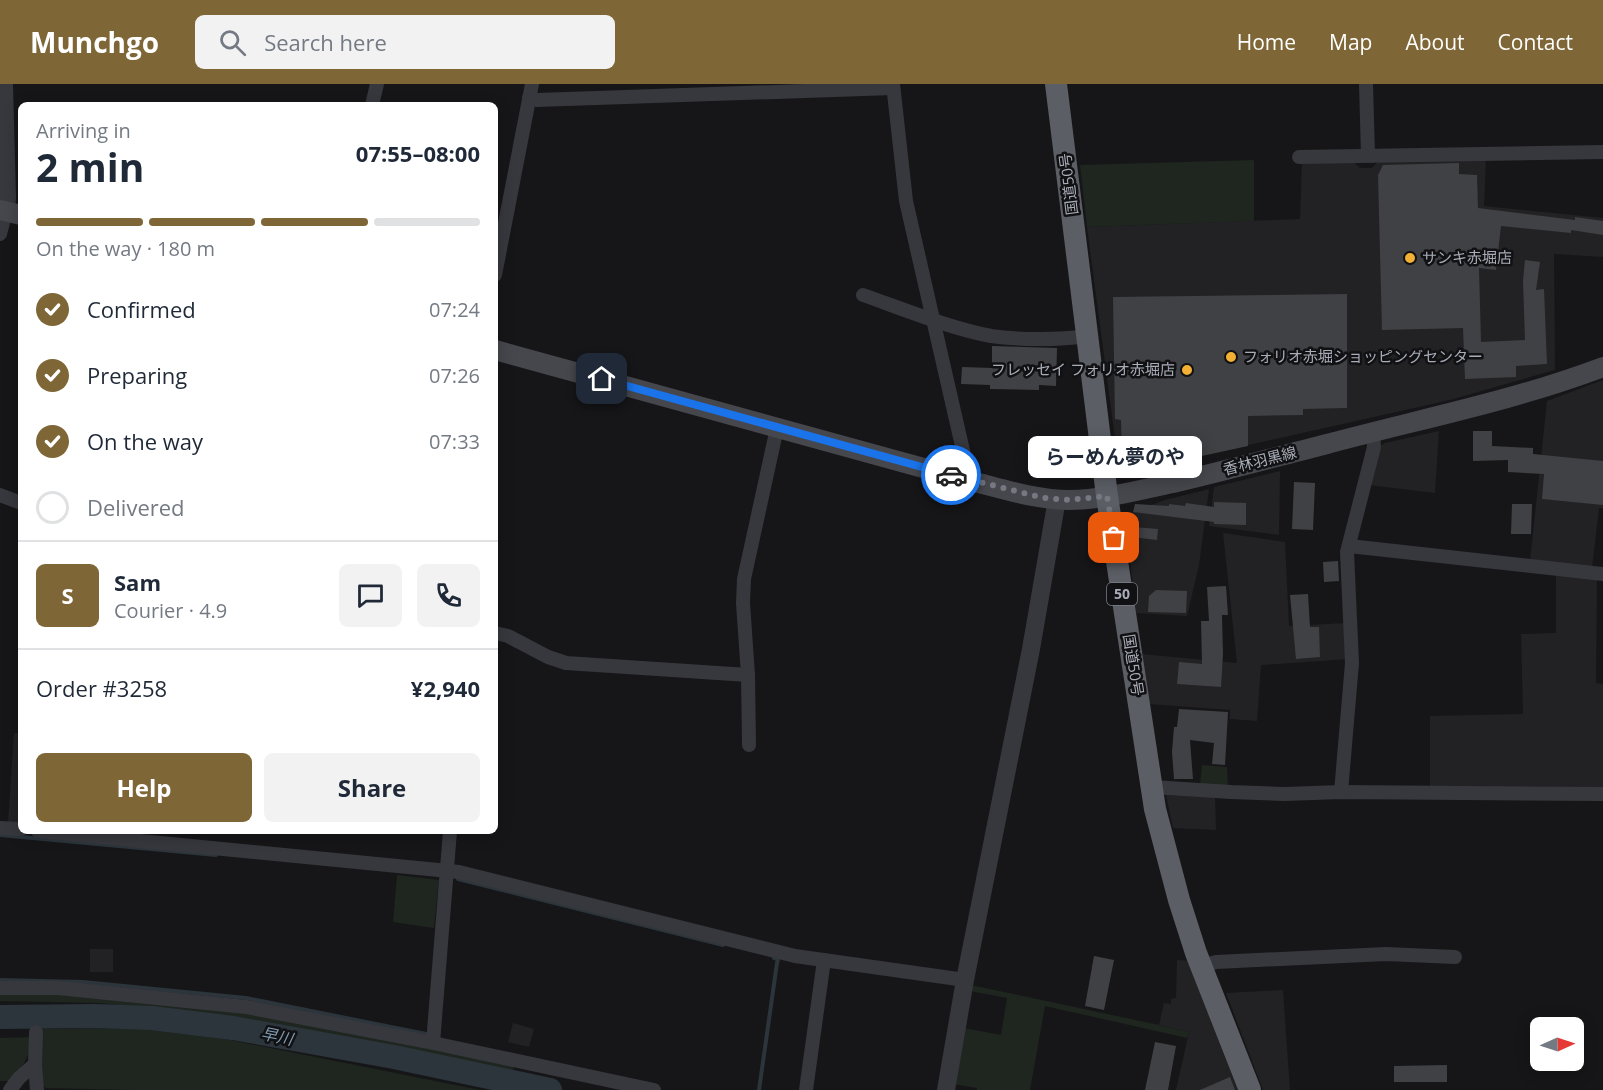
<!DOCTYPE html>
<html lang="en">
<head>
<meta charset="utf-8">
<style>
  body { margin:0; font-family:"Open Sans","Noto Sans JP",sans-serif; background:#f2f2f3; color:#1f2937; height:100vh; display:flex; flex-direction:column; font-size:22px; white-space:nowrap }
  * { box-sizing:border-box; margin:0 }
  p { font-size:20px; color:#747a83 }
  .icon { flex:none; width:33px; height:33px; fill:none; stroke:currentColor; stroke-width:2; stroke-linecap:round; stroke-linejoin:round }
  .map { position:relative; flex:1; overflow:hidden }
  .details { position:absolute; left:18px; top:18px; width:480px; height:732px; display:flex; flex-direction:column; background:#fff; border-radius:9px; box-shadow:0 3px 15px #0003 }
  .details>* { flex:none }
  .needle { width:39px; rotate:87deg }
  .fabs { position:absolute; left:1530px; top:933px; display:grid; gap:12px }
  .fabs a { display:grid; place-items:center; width:54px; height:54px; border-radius:9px; background:#fff; box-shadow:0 3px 15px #0003; font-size:30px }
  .pin { position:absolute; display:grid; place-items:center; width:51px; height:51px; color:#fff; margin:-26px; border-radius:12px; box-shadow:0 3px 9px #0006 }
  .courier { position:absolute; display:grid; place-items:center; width:60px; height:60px; margin:-30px; border:4px solid #1a73e8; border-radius:50%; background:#fff; color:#222; box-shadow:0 2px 8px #0007 }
  .bubble { position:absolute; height:42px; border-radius:9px; background:#fff; box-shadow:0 3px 15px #0003; font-size:20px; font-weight:700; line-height:42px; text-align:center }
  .head em { font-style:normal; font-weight:700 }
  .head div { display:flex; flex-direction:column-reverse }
  .head { display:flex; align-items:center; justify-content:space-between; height:102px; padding:0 18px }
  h1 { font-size:39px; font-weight:700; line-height:45px }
  .bar { display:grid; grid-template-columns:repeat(4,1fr); gap:9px 6px; align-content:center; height:72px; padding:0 18px }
  .bar i { height:8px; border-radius:4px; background:#e0e1e3 }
  .bar .selected { background:#7e6636 }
  .bar p { grid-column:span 4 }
  .line { display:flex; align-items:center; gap:15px; padding:0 18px; border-top:2px solid #e0e1e3 }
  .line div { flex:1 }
  .round { display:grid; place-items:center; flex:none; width:63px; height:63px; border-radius:9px; background:#f2f2f3 }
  ol { padding:0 18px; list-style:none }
  li { display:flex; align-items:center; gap:18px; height:66px }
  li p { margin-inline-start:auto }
  li .icon { padding:6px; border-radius:50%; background:#7e6636; color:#fff; stroke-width:4 }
  li:last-child { color:#747a83 }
  li i { width:33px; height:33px; border:3px solid #e0e1e3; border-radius:50% }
  .action { display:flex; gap:12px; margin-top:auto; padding:12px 18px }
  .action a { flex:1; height:69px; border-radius:9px; background:#7e6636; color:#fff; font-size:24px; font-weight:700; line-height:69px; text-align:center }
  .action a+a { background:#f2f2f3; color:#1f2937 }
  header { display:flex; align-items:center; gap:36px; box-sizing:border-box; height:84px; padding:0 30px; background:#7e6636; color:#fff }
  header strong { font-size:28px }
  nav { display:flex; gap:33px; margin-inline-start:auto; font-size:21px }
  .search { width:420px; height:54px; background:#f2f2f3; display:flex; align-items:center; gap:15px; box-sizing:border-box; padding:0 21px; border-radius:9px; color:#747a83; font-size:22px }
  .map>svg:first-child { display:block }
  .built { fill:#222225 }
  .green { fill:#1e261f }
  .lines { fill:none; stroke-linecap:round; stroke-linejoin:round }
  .stream { stroke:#2c353c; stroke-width:4 }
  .river { stroke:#2c353c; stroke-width:24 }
  .building { fill:#404145 }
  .minor { stroke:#37383d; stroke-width:14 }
  .tertiary { stroke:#37383d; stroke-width:18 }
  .secondary { stroke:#45474d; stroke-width:20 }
  .trunk { stroke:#5b5e65; stroke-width:22 }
  .done { stroke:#757880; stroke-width:6; stroke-dasharray:0 10.8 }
  .route { stroke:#1a73e8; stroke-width:8 }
  .poi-dot { fill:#f2b134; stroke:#111113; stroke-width:2 }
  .labels { text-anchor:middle; stroke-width:5; stroke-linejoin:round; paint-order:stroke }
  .shield { fill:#111113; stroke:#7b7e86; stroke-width:1.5 }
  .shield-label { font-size:14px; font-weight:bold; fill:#a8adb8 }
  .street-label { font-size:15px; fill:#a8adb8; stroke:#111113 }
  .poi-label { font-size:15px; fill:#a8adb8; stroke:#111113; text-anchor:start }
  .water-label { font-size:16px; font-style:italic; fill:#7f9bb3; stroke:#111113 }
</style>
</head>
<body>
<header>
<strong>Munchgo</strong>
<div class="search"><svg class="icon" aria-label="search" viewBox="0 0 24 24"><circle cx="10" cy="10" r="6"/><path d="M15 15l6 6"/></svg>Search here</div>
<nav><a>Home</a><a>Map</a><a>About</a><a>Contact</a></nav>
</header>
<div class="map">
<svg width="1603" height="1006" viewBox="0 0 1603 1006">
  <rect width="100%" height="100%" fill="#161618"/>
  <g class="built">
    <polygon points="1382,73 1486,73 1484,122 1603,134 1603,173 1554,170 1555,286 1450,316 1133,387 1118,377 1087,143 1300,135 1302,78 1351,76 1360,84 1372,84"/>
    <polygon points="1603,296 1603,424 1599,424 1592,484 1530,477 1547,317"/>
    <polygon points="1439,347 1435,409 1368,401 1380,362 1385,359"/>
    <polygon points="1280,387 1279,451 1209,442 1214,403"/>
    <polygon points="1209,405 1199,481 1187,532 1136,529 1126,440 1127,430 1165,416"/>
    <polygon points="1223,449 1285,458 1289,542 1347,539 1348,575 1261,581 1257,637 1230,635 1230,626 1149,620 1142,570 1237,579"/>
    <polygon points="1556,489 1597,494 1596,599 1603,600 1603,704 1430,703 1430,632 1523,630 1521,550 1556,549"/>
    <polygon points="14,649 21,649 21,740 8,739"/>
    <polygon points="1166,711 1215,713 1216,746 1173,744"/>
    <rect x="90" y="865" width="23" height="23"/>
    <polygon points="1177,876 1191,877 1240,1006 1176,1006 1189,948 1159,941 1164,919 1171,920 1171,915 1176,914"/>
    <polygon points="1283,906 1290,1006 1263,1006 1226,909"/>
    <polygon points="513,939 534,945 529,963 508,958"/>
  </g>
  <g class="green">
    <polygon points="1254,76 1254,137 1087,143 1080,81"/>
    <polygon points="1202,681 1227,683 1228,703 1200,701"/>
    <polygon points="397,791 439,796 434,844 393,838"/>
    <polygon points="971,901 1159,941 1189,948 1187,954 1045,922 1030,1006 977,1006 977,1004 953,1000 964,944 1001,951 1007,914 970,907"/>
    <polygon points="0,908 65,909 248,927 515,979 513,986 255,936 99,919 0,917"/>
    <polygon points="134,944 176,947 225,955 480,1006 132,1006 46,1004 43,1001 40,945"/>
    <path d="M32,953C29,975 24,980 10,997H0V954Z"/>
  </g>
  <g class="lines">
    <g class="stream">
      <polyline points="0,751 216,771"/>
      <polyline points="458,795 723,861"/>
      <polyline points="0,896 83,898 246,914 426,950"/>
      <polyline points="759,1006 777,879 778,875 774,874"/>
    </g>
    <polyline class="river" points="0,933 95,932 152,934 233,944 394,973 550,1006"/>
  </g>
  <g class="building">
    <polygon points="1459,79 1459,90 1477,91 1478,124 1575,136 1575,133 1603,137 1603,151 1571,146 1571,149 1501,142 1496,186 1479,184 1481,258 1525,256 1523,197 1525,176 1540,178 1536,206 1544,205 1547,280 1516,282 1516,293 1465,295 1463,244 1382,246 1378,91 1383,81"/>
    <polygon points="1347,210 1347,324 1303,325 1303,331 1248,332 1248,362 1188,375 1122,376 1121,336 1115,335 1113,213"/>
    <polygon points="992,262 1057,264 1056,302 1039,301 1039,306 990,305 990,301 961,300 962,283 992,284"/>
    <polygon points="1473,347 1492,347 1492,362 1533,364 1533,370 1603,377 1603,421 1542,415 1544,390 1508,388 1508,376 1473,377"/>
    <polygon points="1294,398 1315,399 1313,446 1292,445"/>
    <polygon points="1214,418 1246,419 1246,441 1214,440 1214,438 1133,428 1135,420 1169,422 1169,420 1185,422 1186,419 1214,423"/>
    <polygon points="1512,420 1532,420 1531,450 1511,450"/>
    <polygon points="1133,443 1158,445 1157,456 1132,453"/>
    <polygon points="1338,477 1339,497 1324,498 1323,478"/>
    <polygon points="1226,502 1228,531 1222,531 1223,570 1221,603 1177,600 1179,578 1202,580 1201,537 1209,537 1207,503"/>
    <polygon points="1156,506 1187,507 1186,529 1148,528 1149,512"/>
    <polygon points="1308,510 1310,543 1319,543 1320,573 1296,575 1290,511"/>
    <polygon points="1179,625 1228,628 1225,681 1212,680 1214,659 1190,656 1193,695 1174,695 1172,668 1174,643 1177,643"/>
    <polygon points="1094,872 1114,876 1104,926 1085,922"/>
    <polygon points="1155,958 1176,962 1168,1006 1145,1006"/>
    <polygon points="1447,981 1447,998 1394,998 1394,982"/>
    <polygon points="1230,993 1235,1006 1200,1006"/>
  </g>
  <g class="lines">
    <g class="minor">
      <polyline points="893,0 906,117 967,384 967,396"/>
      <polyline points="1366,0 1368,71"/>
      <polyline points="529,14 537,16 893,4"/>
      <polyline points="372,21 377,0"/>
      <polyline points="1299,73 1603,68"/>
      <polyline points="0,150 6,127"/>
      <polyline points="495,191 532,0"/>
      <path d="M863,211C903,225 949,244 991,252C1018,256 1060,256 1088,252"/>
      <polyline points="0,411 21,419"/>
      <polyline points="1349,462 1603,490"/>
      <polyline points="495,549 508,552 548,573 566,579 748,591"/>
      <polyline points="749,661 748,591 743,519 744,495 777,344"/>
      <polyline points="1152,703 1231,708 1285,710 1341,708 1603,710"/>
      <polyline points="1341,708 1352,579 1347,468 1374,363 1373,348"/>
      <polyline points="0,744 21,745"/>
      <polyline points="38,747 459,788 795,872 965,896"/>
      <polyline points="1201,882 1216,878 1386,870 1455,873"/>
      <polyline points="0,904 58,904 246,923 433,959 654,1006"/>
      <polyline points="36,948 35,980 37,1006"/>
      <polyline points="433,959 450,747"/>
      <polyline points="10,1006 19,994 35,980"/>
      <polyline points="806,1006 824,876"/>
    </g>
    <g class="tertiary">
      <polyline points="4,0 7,113 6,127"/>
      <polyline points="946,1006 965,896 1031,565 1057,415"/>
    </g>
    <g class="secondary">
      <polyline points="0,126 21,131"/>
      <path d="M495,266L967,396C1000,404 1035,416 1069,416C1104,416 1139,406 1173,399C1224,387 1276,373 1327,360C1420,335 1513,317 1603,283"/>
    </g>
    <polyline class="trunk" points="1056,0 1107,412 1155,725 1179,816 1196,869 1250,1006"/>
  </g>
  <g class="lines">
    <polyline class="done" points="951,391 1044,414 1069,416 1107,412 1114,454"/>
    <polyline class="route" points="602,295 951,391"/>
  </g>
  <g class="poi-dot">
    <circle cx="1410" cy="174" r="6"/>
    <circle cx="1231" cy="273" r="6"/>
    <circle cx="1187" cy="286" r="6"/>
  </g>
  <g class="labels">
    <rect class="shield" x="1107" y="499" width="30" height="22" rx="4.5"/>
    <g class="shield-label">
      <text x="1122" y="515">50</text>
    </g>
    <g class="street-label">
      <text transform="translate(1069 100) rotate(-97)" y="5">国道50号</text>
      <text transform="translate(1260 377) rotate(-14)" y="5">香林羽黒線</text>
      <text transform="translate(1133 581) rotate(81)" y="5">国道50号</text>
    </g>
    <g class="poi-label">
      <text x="1422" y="179">サンキ赤堀店</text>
      <text x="1243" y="278">フォリオ赤堀ショッピングセンター</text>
      <text x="1175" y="291" text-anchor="end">フレッセイ フォリオ赤堀店</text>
    </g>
    <g class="water-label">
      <text transform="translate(277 952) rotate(11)" y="6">早川</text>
    </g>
  </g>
</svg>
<div class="fabs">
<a><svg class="needle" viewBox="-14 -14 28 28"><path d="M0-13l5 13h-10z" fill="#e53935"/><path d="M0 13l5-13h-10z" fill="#747a83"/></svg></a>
</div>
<div class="pin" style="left:1114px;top:454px;background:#ea580c"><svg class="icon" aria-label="bag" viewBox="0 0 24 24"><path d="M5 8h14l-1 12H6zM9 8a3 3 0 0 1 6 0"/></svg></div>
<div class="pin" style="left:602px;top:295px;background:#1f2937"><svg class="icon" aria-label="home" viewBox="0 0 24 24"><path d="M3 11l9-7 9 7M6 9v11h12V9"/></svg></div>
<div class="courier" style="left:951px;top:391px"><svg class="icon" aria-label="car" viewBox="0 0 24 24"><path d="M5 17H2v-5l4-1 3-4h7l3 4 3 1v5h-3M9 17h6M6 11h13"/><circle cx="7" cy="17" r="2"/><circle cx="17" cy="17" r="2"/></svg></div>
<div class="bubble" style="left:1028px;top:352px;width:174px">らーめん夢のや</div>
<section class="details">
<div class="head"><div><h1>2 min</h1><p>Arriving in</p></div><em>07:55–08:00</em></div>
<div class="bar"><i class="selected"></i><i class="selected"></i><i class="selected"></i><i></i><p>On the way · 180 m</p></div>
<ol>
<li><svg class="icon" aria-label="check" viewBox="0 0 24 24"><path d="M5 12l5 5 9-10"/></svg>Confirmed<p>07:24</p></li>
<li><svg class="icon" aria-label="check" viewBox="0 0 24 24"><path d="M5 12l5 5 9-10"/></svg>Preparing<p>07:26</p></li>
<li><svg class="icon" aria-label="check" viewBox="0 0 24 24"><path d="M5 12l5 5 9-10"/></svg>On the way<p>07:33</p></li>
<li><i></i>Delivered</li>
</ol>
<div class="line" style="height:108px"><b class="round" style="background:#7e6636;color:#fff">S</b><div><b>Sam</b><p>Courier · 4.9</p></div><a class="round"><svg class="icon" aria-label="chat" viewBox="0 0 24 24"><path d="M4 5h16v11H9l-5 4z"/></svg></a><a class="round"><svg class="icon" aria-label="phone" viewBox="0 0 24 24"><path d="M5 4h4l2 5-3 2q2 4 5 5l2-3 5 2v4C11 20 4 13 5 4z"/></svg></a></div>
<div class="line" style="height:78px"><div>Order #3258</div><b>¥2,940</b></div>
<div class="action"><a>Help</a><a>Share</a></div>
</section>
</div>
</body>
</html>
